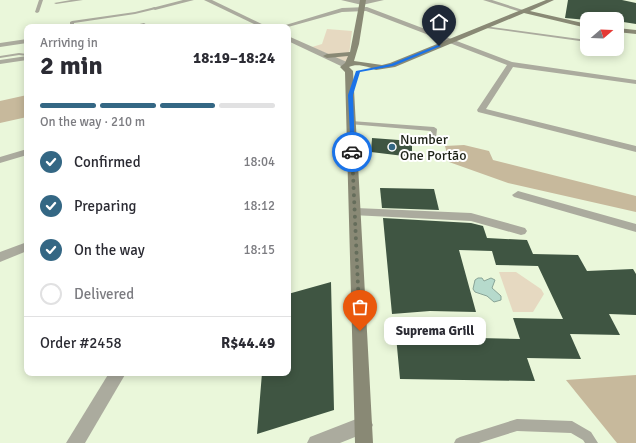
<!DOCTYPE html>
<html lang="en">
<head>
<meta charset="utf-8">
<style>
  body { margin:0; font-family:Signika,sans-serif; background:#f2f2f3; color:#2b2b33; height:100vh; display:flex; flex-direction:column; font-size:15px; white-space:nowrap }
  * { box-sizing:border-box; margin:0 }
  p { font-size:13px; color:#7c7c81 }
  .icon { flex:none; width:22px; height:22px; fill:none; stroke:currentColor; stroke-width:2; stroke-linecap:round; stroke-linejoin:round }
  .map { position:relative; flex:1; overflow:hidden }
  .side { position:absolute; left:24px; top:24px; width:267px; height:352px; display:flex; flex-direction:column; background:#fff; border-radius:8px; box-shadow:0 2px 10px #0003 }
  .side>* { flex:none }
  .needle { width:26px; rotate:71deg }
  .buttons { position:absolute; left:580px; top:12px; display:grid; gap:8px }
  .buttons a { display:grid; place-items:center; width:44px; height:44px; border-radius:8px; background:#fff; box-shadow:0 2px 10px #0003; font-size:20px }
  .pin { position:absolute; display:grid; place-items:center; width:34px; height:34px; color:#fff; margin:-41px -17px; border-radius:50% 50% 50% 0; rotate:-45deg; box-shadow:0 0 4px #0007 }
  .pin .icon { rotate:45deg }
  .courier { position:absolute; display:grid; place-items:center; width:40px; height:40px; margin:-20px; border:3px solid #1a73e8; border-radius:50%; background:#fff; color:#222; box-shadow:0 1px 5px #0007 }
  .bubble { position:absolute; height:28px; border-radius:8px; background:#fff; box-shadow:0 2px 10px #0003; font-size:13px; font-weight:800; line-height:28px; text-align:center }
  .overview em { font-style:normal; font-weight:800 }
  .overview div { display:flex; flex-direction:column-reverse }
  .overview { display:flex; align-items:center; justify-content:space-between; height:68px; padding:0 16px }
  h1 { font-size:26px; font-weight:800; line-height:30px }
  .bar { display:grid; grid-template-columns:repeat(4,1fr); gap:6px 4px; align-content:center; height:48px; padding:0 16px }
  .bar i { height:5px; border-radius:3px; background:#e1e1e2 }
  .bar .selected { background:#346784 }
  .bar p { grid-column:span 4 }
  .line { display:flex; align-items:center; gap:10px; padding:0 16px; border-top:1px solid #e1e1e2 }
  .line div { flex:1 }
  ol { padding:0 16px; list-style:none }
  li { display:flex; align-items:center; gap:12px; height:44px }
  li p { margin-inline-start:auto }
  li .icon { padding:4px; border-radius:50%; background:#346784; color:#fff; stroke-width:4 }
  li:last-child { color:#7c7c81 }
  li i { width:22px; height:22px; border:2px solid #e1e1e2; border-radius:50% }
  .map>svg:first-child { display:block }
  .green { fill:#e6d9c1 }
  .forest { fill:#c7b99c }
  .water { fill:#b6dacc; stroke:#88a396 }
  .building { fill:#3f5542 }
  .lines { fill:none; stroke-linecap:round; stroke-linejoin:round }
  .lane { fill:#abab9e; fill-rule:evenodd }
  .street { fill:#abab9e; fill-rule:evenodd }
  .secondary { fill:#898975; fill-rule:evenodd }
  .route { fill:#1a73e8 }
  .done { stroke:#656d5b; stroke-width:4; stroke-dasharray:0 7.2 }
  .poi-dot { fill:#346784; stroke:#fff; stroke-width:1.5 }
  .labels { text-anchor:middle; stroke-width:4; stroke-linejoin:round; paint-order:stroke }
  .poi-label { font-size:14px; fill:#1d2217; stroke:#fff; text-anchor:start }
</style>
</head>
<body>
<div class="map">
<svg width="636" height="443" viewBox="0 0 636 443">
  <rect width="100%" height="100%" fill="#eaf7da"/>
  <g class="green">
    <polygon points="327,29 352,31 348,63 312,47 322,44"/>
    <polygon points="499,272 516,272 541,289 544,294 533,312 513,312"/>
  </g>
  <g class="forest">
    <polygon points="27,95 27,117 0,123 0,101"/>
    <polygon points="464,145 489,151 493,160 636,196 636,212 508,183 449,162 445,146"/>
    <polygon points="636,375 636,443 617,443 566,380"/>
  </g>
  <polygon class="water" points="478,278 482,278 484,281 491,278 495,280 492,288 501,296 501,300 494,302 487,296 475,292 473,289 475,280"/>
  <g class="building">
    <polygon points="568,0 622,0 636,3 636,24 617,21 617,19 587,19 587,20 565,18"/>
    <polygon points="372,138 412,141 412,157 371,152"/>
    <polygon points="380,188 434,189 439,210 382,208"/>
    <polygon points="383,218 471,223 483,226 487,238 527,240 533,254 578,255 587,271 633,269 636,274 636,315 609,314 620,335 570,334 581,359 527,358 535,381 400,379 396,336 520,339 513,318 563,319 538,266 496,265 492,251 459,250 476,312 430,311 392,314"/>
    <polygon points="331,282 334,410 257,434 262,373 288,373 288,294"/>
  </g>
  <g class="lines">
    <g class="lane">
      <polygon points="39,0 43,0 39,12 37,13 35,12"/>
      <polygon points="71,0 83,0 56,4 54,3"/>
      <polygon points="155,7 156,9 135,14 74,23 74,27 70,27 70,22 72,21 135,12"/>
      <polygon points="51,24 53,24 54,27 50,27 49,25"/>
      <polygon points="484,26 587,40 587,42 486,28 484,27"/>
      <polygon points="19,53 27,54 27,56 19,55 0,58 0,56"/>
      <polygon points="351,121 434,127 437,129 436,139 432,139 431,131 349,124 349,122"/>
      <polygon points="517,419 572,421 591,432 598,443 585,443 583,440 571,433 517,431 479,443 454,443 456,439 460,437"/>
    </g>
    <g class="street">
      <polygon points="183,0 194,0 155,10 152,8"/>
      <polygon points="204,0 212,0 268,27 260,27"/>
      <polygon points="341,0 384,0 362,5"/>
      <polygon points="483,0 492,0 526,11 521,12"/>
      <polygon points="367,7 512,62 636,80 636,84 513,67 486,109 636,146 636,152 478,112 477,110 507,65 366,11 342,12 288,27 279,27 342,8"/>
      <polygon points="144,23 147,25 146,26 127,27"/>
      <polygon points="288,36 349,63 350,65 343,67 288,41"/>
      <polygon points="27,39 27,43 0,47 0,43"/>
      <polygon points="27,56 27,60 0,64 0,60"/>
      <polygon points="27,149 27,155 0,163 0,157"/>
      <polygon points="518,191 636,224 636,232 514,197 512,195"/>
      <polygon points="356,208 471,213 525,228 527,231 525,234 521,235 471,221 352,215 350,212"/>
      <polygon points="27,242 27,251 0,262 0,252"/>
      <polygon points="109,373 126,373 85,443 66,443"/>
      <polygon points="364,416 370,419 373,425 370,431 340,443 307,443 310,437"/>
    </g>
    <g class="secondary">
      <path d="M360,0H366L359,44L354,61L382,65L390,63L546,0H554L530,11L587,24V28L524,13L395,67L376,70C369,67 357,63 349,67L353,71L373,443H355L345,72L340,67L345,63L348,56L327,58L323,56L327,54L350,52Z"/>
      <polygon points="617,28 636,30 636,34 617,32"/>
    </g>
  </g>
  <polygon class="route" points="438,45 441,46 393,66 360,72 353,95 355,152 351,154 348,95 356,71 391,64"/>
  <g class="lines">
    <polyline class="done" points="352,152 360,331"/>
  </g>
  <circle class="poi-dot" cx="392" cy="147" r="4"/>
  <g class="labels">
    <g class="poi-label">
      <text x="400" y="144">Number<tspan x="400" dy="16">One Portão</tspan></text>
    </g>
  </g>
</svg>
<div class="buttons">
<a><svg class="needle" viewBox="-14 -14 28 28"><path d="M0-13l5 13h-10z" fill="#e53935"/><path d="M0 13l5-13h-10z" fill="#7c7c81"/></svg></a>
</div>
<div class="pin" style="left:360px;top:331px;background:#ea580c"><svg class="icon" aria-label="bag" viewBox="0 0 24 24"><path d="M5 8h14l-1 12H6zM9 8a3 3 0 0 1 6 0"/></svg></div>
<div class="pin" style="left:439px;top:46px;background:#1f2937"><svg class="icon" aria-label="home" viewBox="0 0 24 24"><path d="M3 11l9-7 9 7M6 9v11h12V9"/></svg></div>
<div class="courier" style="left:352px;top:152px"><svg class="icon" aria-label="car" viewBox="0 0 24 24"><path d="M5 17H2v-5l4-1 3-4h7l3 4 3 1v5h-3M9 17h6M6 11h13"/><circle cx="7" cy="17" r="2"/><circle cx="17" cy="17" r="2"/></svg></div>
<div class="bubble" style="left:384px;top:317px;width:102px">Suprema Grill</div>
<section class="side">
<div class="overview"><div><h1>2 min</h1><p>Arriving in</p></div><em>18:19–18:24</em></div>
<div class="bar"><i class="selected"></i><i class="selected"></i><i class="selected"></i><i></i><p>On the way · 210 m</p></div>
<ol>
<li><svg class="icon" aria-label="check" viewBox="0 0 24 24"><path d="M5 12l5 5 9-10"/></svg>Confirmed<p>18:04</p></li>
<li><svg class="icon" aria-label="check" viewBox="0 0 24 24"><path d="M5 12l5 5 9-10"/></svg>Preparing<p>18:12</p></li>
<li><svg class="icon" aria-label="check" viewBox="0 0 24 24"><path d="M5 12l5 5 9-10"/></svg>On the way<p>18:15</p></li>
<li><i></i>Delivered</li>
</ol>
<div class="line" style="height:52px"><div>Order #2458</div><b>R$44.49</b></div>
</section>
</div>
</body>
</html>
